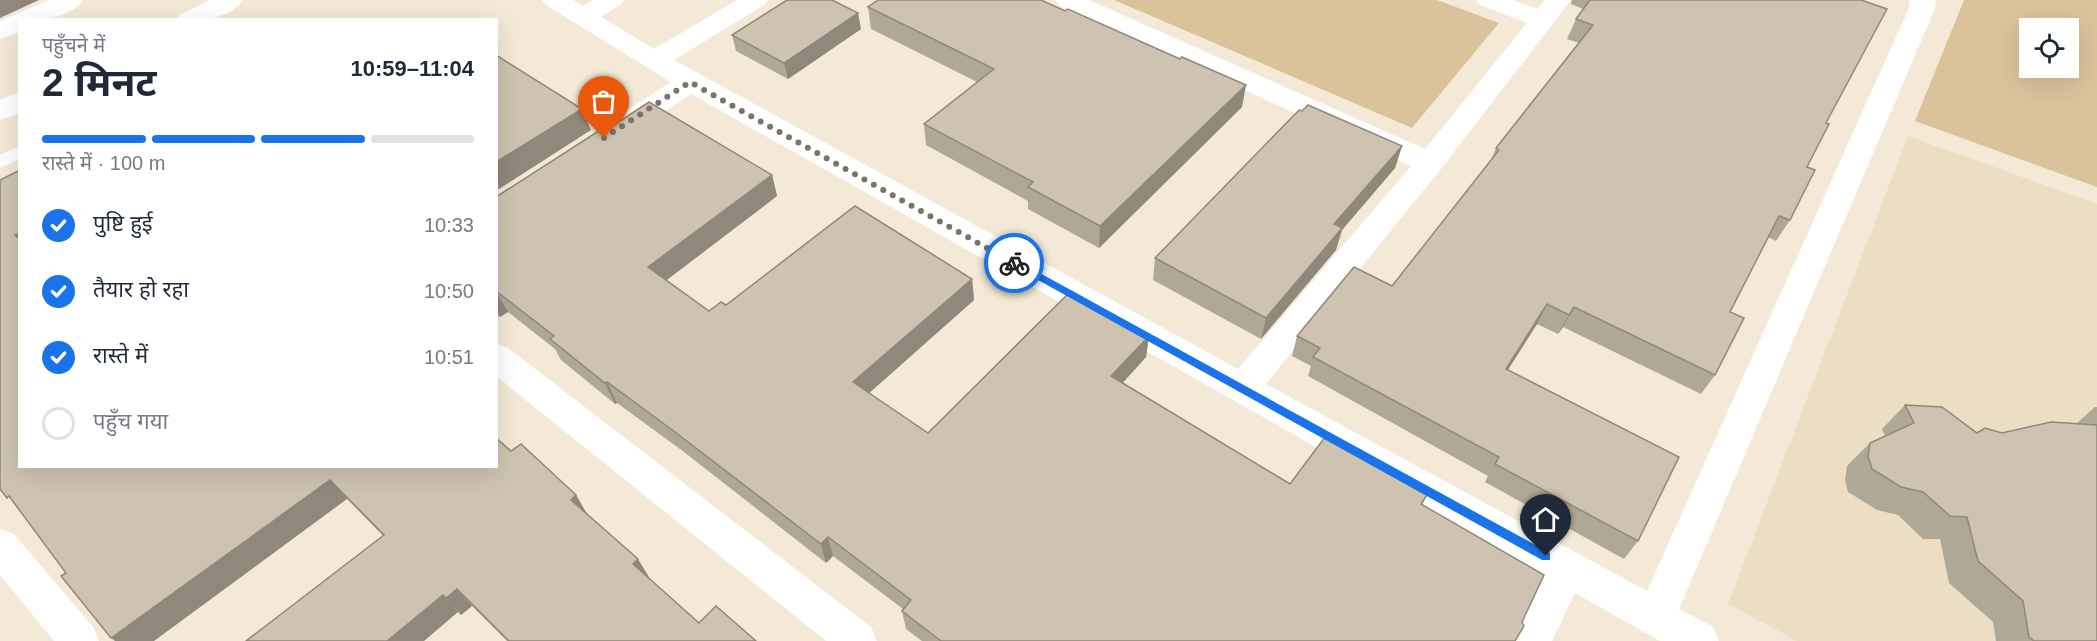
<!DOCTYPE html>
<html lang="hi">
<head>
<meta charset="utf-8">
<style>
  body { margin:0; font-family:Arial,"Noto Sans Devanagari",sans-serif; background:#f2f2f3; color:#1f2937; height:100vh; display:flex; flex-direction:column; font-size:22px; white-space:nowrap }
  * { box-sizing:border-box; margin:0 }
  p { font-size:20px; color:#747a83 }
  .icon { flex:none; width:33px; height:33px; fill:none; stroke:currentColor; stroke-width:2; stroke-linecap:round; stroke-linejoin:round }
  .map { position:relative; flex:1; overflow:hidden }
  .drawer { position:absolute; left:18px; top:18px; width:480px; height:450px; display:flex; flex-direction:column; background:#fff; border-radius:0px; box-shadow:0 6px 24px #0002 }
  .drawer>* { flex:none }
  .buttons { position:absolute; left:2019px; top:18px; display:grid; gap:12px }
  .buttons a { display:grid; place-items:center; width:60px; height:60px; border-radius:0px; background:#fff; box-shadow:0 6px 24px #0002; font-size:30px }
  .pin { position:absolute; display:grid; place-items:center; width:51px; height:51px; color:#fff; margin:-62px -26px; border-radius:50% 50% 50% 0; rotate:-45deg; box-shadow:0 0 6px #0007 }
  .pin .icon { rotate:45deg }
  .courier { position:absolute; display:grid; place-items:center; width:60px; height:60px; margin:-30px; border:4px solid #1a73e8; border-radius:50%; background:#fff; color:#222; box-shadow:0 2px 8px #0007 }
  .head em { font-style:normal; font-weight:700 }
  .head div { display:flex; flex-direction:column-reverse }
  .head { display:flex; align-items:center; justify-content:space-between; height:102px; padding:0 24px }
  h1 { font-size:39px; font-weight:700; line-height:45px }
  .bar { display:grid; grid-template-columns:repeat(4,1fr); gap:9px 6px; align-content:center; height:72px; padding:0 24px }
  .bar i { height:8px; border-radius:4px; background:#e0e1e3 }
  .bar .on { background:#1a73e8 }
  .bar p { grid-column:span 4 }
  ol { padding:0 24px; list-style:none }
  li { display:flex; align-items:center; gap:18px; height:66px }
  li p { margin-inline-start:auto }
  li .icon { padding:6px; border-radius:50%; background:#1a73e8; color:#fff; stroke-width:4 }
  li:last-child { color:#747a83 }
  li i { width:33px; height:33px; border:3px solid #e0e1e3; border-radius:50% }
  .map>svg:first-child { display:block }
  .built { fill:#ecdec4 }
  .green { fill:#dac39a; fill-rule:evenodd }
  .lines { fill:none; stroke-linecap:round; stroke-linejoin:round }
  .service { fill:#fff; fill-rule:evenodd }
  .minor { fill:#fff; fill-rule:evenodd }
  .wall { fill:#b0a897 }
  .shaded-wall { fill:#90887b }
  .building { fill:#cdc3b0; stroke:#90887b; stroke-width:1.5 }
  .route { fill:#1a73e8 }
  .done { stroke:#7b7569; stroke-width:6; stroke-dasharray:0 10.8 }
</style>
</head>
<body>
<div class="map">
<svg width="2097" height="641" viewBox="0 0 2097 641">
  <rect width="100%" height="100%" fill="#f4e9d6"/>
  <polygon class="built" points="1908,136 2097,204 2097,641 1797,641 1728,604"/>
  <g class="green">
    <polygon points="1114,0 1437,0 1499,23 1412,128"/>
    <path d="M1964,0H2097V187L1915,121ZM2030,28H2068V68H2030Z"/>
  </g>
  <g class="lines">
    <polygon class="service" points="20,146 20,159 0,168 0,155"/>
    <g class="minor">
      <path d="M49,0H83C70,19 40,20 20,20V32L0,39V21Z"/>
      <path d="M210,0H243C228,21 199,20 176,20L180,15Z"/>
      <polygon points="542,0 573,0 583,6 593,0 624,0 620,5 601,17 654,49 737,0 768,0 764,5 674,60 1238,369 1411,166 1059,5 1055,0 1089,0 1425,149 1527,23 1480,5 1476,0 1513,0 1537,9 1545,0 1571,0 1440,170 1266,384 1647,591 1909,8 1910,0 1936,0 1935,8 1679,609 1713,627 1719,641 1660,641 1575,593 1552,641 1511,641 1543,575 691,94 629,136 619,138 609,136 605,129 609,122 671,82 546,5"/>
      <polygon points="20,92 20,113 0,120 0,100"/>
      <polygon points="496,344 508,348 871,627 877,641 826,641 496,376"/>
      <polygon points="0,529 14,534 93,627 99,641 54,641 0,575"/>
    </g>
  </g>
  <g class="wall">
    <polygon points="1572,0 1861,0 1826,123 1807,167 1790,220 1776,241 1768,237 1730,312 1715,375 1701,394 1563,327 1558,334 1537,324 1508,370 1638,541 1624,559 1485,482 1488,476 1308,376 1311,366 1292,356 1297,336 1392,286 1491,160 1496,148 1579,43 1567,39 1576,19 1583,9 1571,4"/>
    <polygon points="868,7 1242,107 1099,248 1028,209 1028,201 926,145 924,124 977,82 871,29"/>
    <polygon points="861,29 788,79 736,51 732,35"/>
    <polygon points="611,127 772,175 777,196 667,280 709,311 726,305 972,279 974,300 869,393 928,433 1149,336 1146,357 1122,383 1290,484 1427,495 1422,505 1522,622 1515,641 922,641 906,629 902,611 903,609 833,556 826,563 684,452 617,403 615,404 561,360 555,349 508,312 500,317 496,314 496,197"/>
    <polygon points="1402,146 1395,168 1342,230 1336,250 1261,339 1153,280 1155,258"/>
    <polygon points="1905,405 1977,433 2002,433 2076,424 2095,407 2097,407 2097,641 1996,641 1993,622 1949,583 1940,539 1923,539 1898,515 1877,510 1848,492 1845,480 1847,466 1870,443 1885,436 1882,429"/>
    <polygon points="511,451 576,495 587,514 648,577 699,623 756,641 507,641 472,606 461,615 347,499 66,573 14,503 20,466"/>
  </g>
  <g class="shaded-wall">
    <polygon points="0,0 39,0 0,18"/>
    <polygon points="858,13 861,29 788,79 784,63"/>
    <polygon points="1246,85 1242,107 1099,248 1100,226"/>
    <polygon points="582,109 591,130 496,191 496,162"/>
    <polygon points="1402,146 1395,168 1342,230 1336,250 1261,339 1266,318 1334,224"/>
    <polygon points="772,175 777,196 656,288 648,267"/>
    <polygon points="20,233 20,240 15,235"/>
    <polygon points="972,279 974,300 858,403 853,382"/>
    <polygon points="496,291 508,312 500,317 496,311"/>
    <polygon points="1547,304 1537,324 1496,388 1506,369"/>
    <polygon points="1574,307 1563,327 1558,334 1569,315"/>
    <polygon points="1149,336 1146,357 1110,397 1111,376"/>
    <polygon points="607,382 617,403 615,404 605,383"/>
    <polygon points="330,480 347,499 154,641 115,641 111,638"/>
    <polygon points="576,495 587,514 571,500"/>
    <polygon points="828,537 833,556 826,563 821,544"/>
    <polygon points="638,559 649,577 643,582 633,564"/>
    <polygon points="457,589 472,606 461,615 446,598"/>
    <polygon points="443,595 458,612 424,641 387,641"/>
  </g>
  <g class="building">
    <polygon points="787,0 832,0 858,13 784,63 732,35"/>
    <polygon points="878,0 1041,0 1065,11 1068,9 1180,59 1182,57 1246,85 1100,226 1028,187 1033,182 924,124 994,69 868,7"/>
    <polygon points="1590,0 1861,0 1887,9 1826,123 1829,124 1807,167 1815,170 1790,220 1779,216 1730,312 1744,318 1715,375 1574,307 1569,315 1547,304 1506,369 1679,457 1638,541 1495,464 1499,457 1313,357 1320,348 1297,336 1354,267 1392,286 1499,150 1496,148 1593,25 1576,19"/>
    <polygon points="496,55 582,109 496,162"/>
    <polygon points="649,102 772,175 648,267 709,311 721,302 726,305 855,206 972,279 853,382 928,433 1071,291 1149,336 1111,376 1290,484 1325,437 1427,495 1421,504 1544,575 1522,622 1524,626 1515,641 941,641 902,611 911,600 828,537 821,544 675,432 607,382 605,383 550,339 554,336 496,291 496,197 608,125 611,127"/>
    <polygon points="1308,105 1402,146 1334,224 1342,228 1266,318 1155,258 1299,110 1302,111"/>
    <polygon points="20,170 20,233 15,235 20,240 20,466 496,466 496,438 511,451 521,444 576,495 571,500 638,559 633,564 699,623 716,606 756,641 509,641 457,589 446,598 443,595 387,641 246,641 384,535 330,480 111,638 61,576 66,573 9,496 7,498 0,489 0,180"/>
    <polygon points="1905,405 1942,407 1977,433 1985,428 2002,433 2051,422 2097,425 2097,641 2034,641 2029,637 2023,601 1978,561 1967,517 1950,516 1923,492 1901,487 1872,469 1868,456 1870,443 1914,423"/>
  </g>
  <polygon class="route" points="1014,259 1550,553 1550,560 1542,560 1011,265 1011,260"/>
  <g class="lines">
    <polyline class="done" points="604,138 690,82 1014,263"/>
  </g>
</svg>
<div class="buttons">
<a><svg class="icon" aria-label="locate" viewBox="0 0 24 24"><circle cx="12" cy="12" r="6"/><path d="M12 2v4M12 18v4M2 12h4M18 12h4"/></svg></a>
</div>
<div class="pin" style="left:604px;top:138px;background:#ea580c"><svg class="icon" aria-label="bag" viewBox="0 0 24 24"><path d="M5 8h14l-1 12H6zM9 8a3 3 0 0 1 6 0"/></svg></div>
<div class="pin" style="left:1546px;top:556px;background:#1f2937"><svg class="icon" aria-label="home" viewBox="0 0 24 24"><path d="M3 11l9-7 9 7M6 9v11h12V9"/></svg></div>
<div class="courier" style="left:1014px;top:263px"><svg class="icon" aria-label="bike" viewBox="0 0 24 24"><circle cx="6" cy="16" r="4"/><circle cx="18" cy="16" r="4"/><path d="M6 16l4-8h5l3 8M10 8l3 8H6M13 5h3"/></svg></div>
<section class="drawer">
<div class="head"><div><h1>2 मिनट</h1><p>पहुँचने में</p></div><em>10:59–11:04</em></div>
<div class="bar"><i class="on"></i><i class="on"></i><i class="on"></i><i></i><p>रास्ते में · 100 m</p></div>
<ol>
<li><svg class="icon" aria-label="check" viewBox="0 0 24 24"><path d="M5 12l5 5 9-10"/></svg>पुष्टि हुई<p>10:33</p></li>
<li><svg class="icon" aria-label="check" viewBox="0 0 24 24"><path d="M5 12l5 5 9-10"/></svg>तैयार हो रहा<p>10:50</p></li>
<li><svg class="icon" aria-label="check" viewBox="0 0 24 24"><path d="M5 12l5 5 9-10"/></svg>रास्ते में<p>10:51</p></li>
<li><i></i>पहुँच गया</li>
</ol>
</section>
</div>
</body>
</html>
